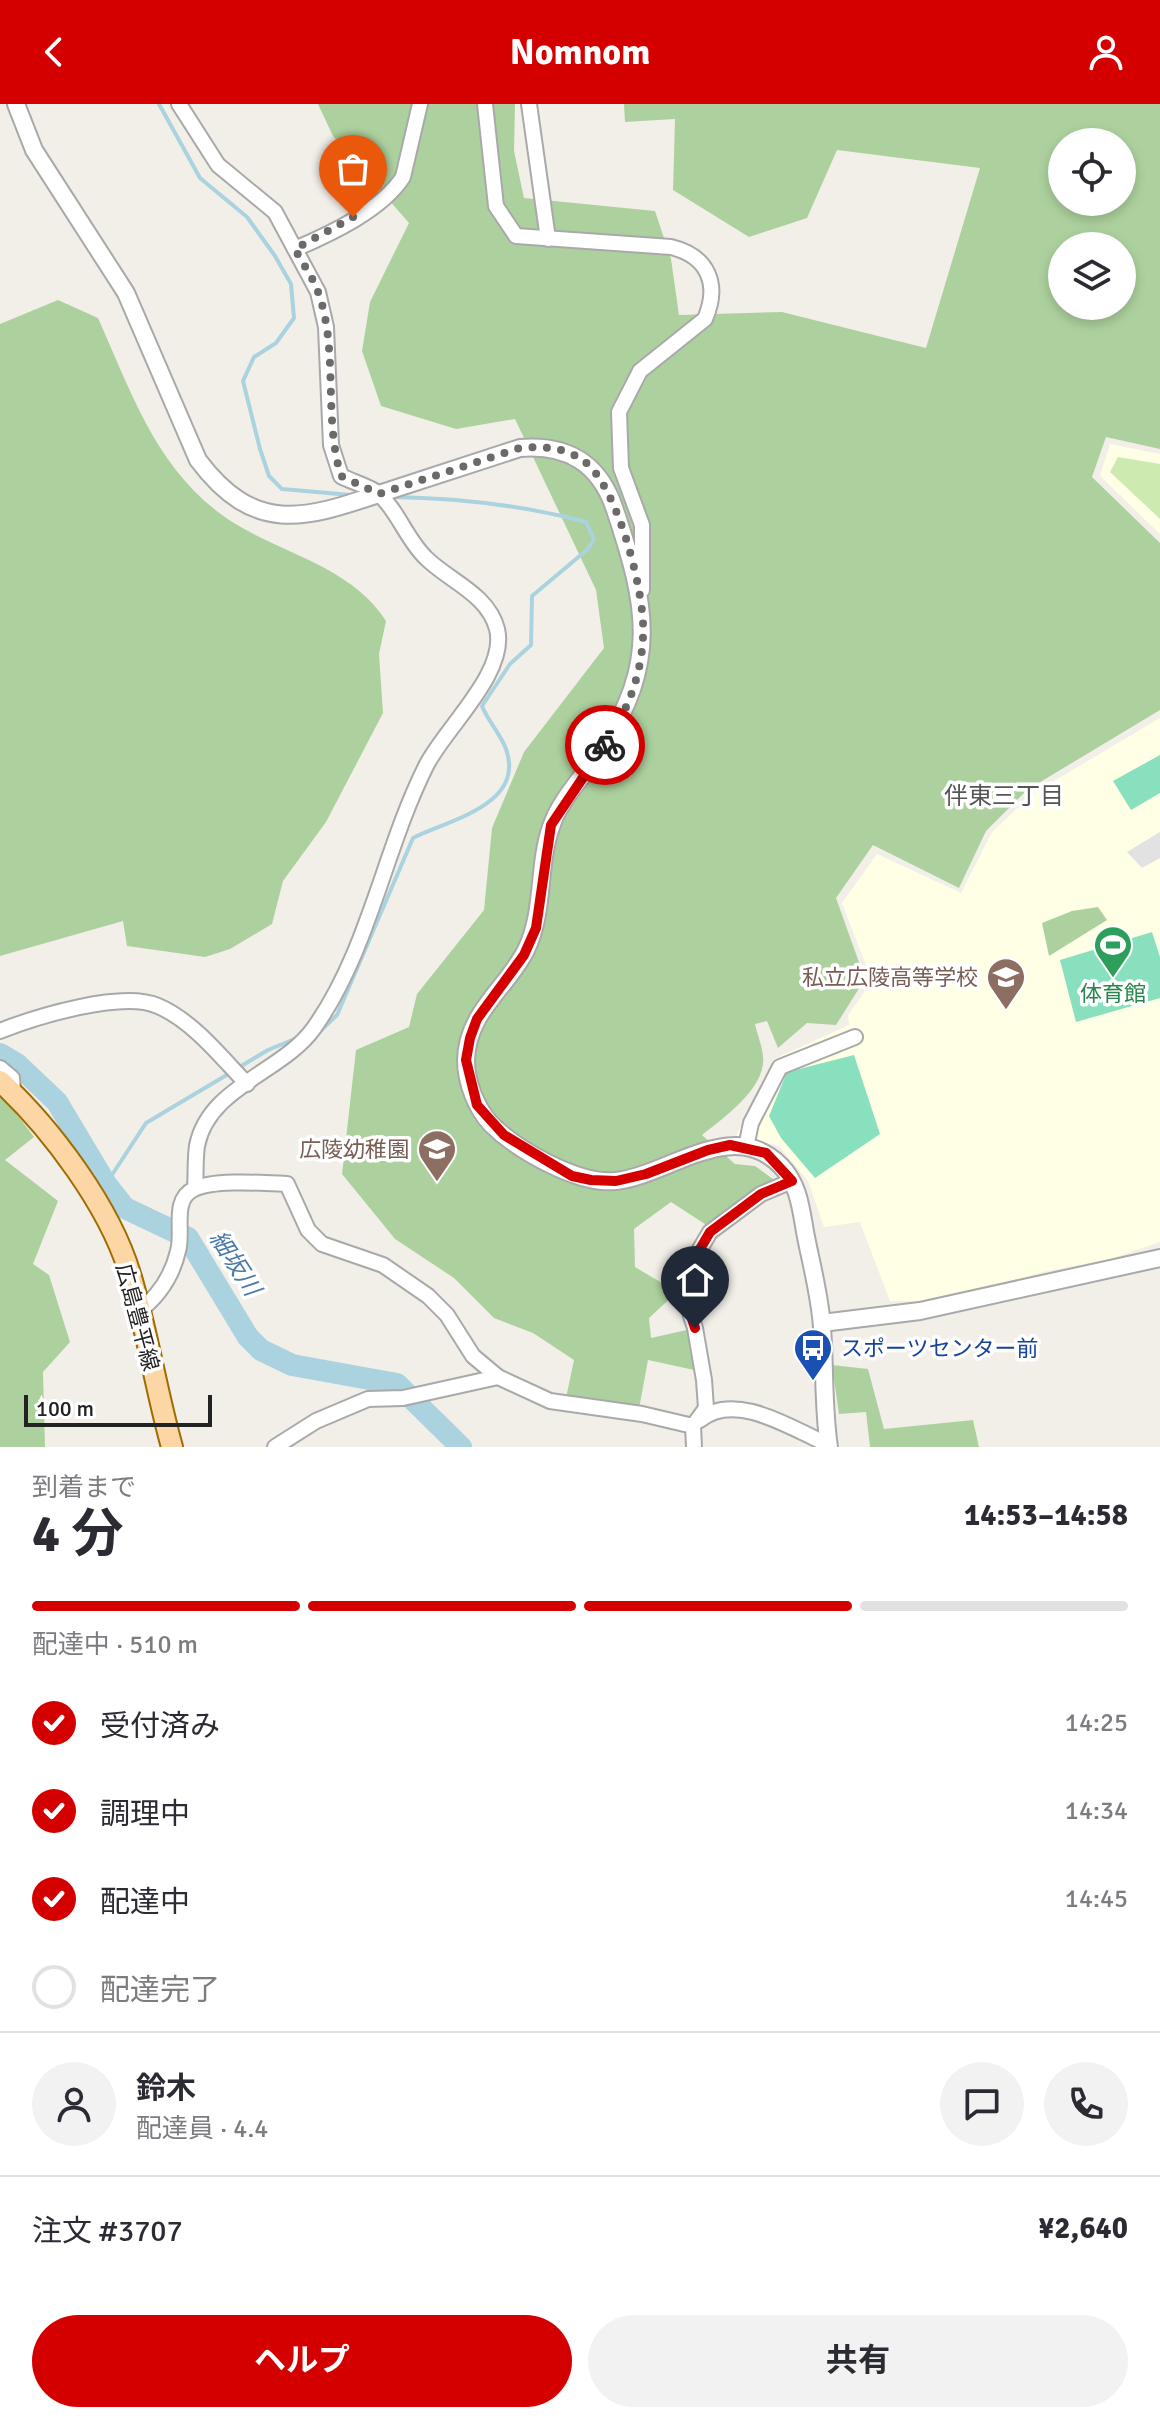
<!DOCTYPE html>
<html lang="ja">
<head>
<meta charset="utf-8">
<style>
  body { margin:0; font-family:Signika,"Noto Sans JP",sans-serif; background:#f2f2f3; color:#2b2b33; height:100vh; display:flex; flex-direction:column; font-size:30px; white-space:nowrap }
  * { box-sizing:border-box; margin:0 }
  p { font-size:26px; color:#7c7c81 }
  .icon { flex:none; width:44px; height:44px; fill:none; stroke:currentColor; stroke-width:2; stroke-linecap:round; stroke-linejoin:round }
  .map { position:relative; height:1343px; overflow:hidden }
  .sheet { display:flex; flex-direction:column; background:#fff; flex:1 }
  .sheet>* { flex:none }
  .fabs { position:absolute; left:1048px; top:24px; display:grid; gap:16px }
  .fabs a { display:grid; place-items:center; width:88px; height:88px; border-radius:50%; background:#fff; box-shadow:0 4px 12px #0003; font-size:40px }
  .scale { position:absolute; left:24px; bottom:20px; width:188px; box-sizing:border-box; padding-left:8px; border:4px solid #222; border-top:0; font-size:22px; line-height:28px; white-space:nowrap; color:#222; -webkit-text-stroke:6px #fff; paint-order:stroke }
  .pin { position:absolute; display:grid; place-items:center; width:68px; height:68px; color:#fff; margin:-82px -34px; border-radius:50% 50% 50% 0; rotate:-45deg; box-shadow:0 0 8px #0007 }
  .pin .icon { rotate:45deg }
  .courier { position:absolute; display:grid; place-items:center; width:80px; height:80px; margin:-40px; border:6px solid #d40000; border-radius:50%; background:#fff; color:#222; box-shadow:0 2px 10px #0007 }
  .head em { font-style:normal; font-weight:700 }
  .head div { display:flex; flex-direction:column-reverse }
  .head { display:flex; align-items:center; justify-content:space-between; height:136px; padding:0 32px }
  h1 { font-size:52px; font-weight:700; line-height:60px }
  .bar { display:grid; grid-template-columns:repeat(4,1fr); gap:12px 8px; align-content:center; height:96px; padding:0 32px }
  .bar i { height:10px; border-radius:6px; background:#e1e1e2 }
  .bar .on { background:#d40000 }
  .bar p { grid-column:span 4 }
  .line { display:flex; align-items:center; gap:20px; padding:0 32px; border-top:2px solid #e1e1e2 }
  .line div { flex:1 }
  .round { display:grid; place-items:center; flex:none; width:84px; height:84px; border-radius:42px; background:#f2f2f3 }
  ol { padding:0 32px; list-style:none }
  li { display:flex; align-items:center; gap:24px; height:88px }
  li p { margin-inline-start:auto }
  li .icon { padding:8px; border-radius:50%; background:#d40000; color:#fff; stroke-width:4 }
  li:last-child { color:#7c7c81 }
  li i { width:44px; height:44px; border:4px solid #e1e1e2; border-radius:50% }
  .primary-button { display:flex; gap:16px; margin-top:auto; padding:16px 32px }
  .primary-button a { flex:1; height:92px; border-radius:48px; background:#d40000; color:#fff; font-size:32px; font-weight:700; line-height:92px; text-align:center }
  .primary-button a+a { background:#f2f2f3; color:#2b2b33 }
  header { display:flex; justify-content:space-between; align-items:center; height:104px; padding:0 32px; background:#d40000; color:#fff; font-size:36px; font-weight:700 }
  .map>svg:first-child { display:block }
  .education { fill:#ffffe5 }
  .grass { fill:#cdebb0 }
  .forest { fill:#add19e; fill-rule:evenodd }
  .pitch { fill:#88e0be }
  .parking { fill:#e2e2e2 }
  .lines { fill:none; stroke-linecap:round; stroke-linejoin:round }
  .stream { stroke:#aad3df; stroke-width:4 }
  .river { stroke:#aad3df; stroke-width:22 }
  .minor-casing { stroke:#a9a9a9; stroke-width:18 }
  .tertiary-casing { stroke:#a9a9a9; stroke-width:20 }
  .primary-casing { stroke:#a06b00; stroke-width:24 }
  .minor { stroke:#fff; stroke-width:14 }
  .tertiary { stroke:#fff; stroke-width:16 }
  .primary { stroke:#fcd6a4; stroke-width:20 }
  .done { stroke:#6b6a68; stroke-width:8; stroke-dasharray:0 14.4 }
  .route { stroke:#d40000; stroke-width:10 }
  .labels { text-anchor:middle; stroke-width:7; stroke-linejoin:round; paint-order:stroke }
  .education-label { font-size:22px; fill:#785e54; stroke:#fff; text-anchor:end }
  .leisure-label { font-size:22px; fill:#27864d; stroke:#fff }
  .street-label { font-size:22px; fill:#222; stroke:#fff }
  .transit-label { font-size:22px; fill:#164399; stroke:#fff; text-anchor:start }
  .neighbourhood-label { font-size:24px; fill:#555; stroke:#fff }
  .water-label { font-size:24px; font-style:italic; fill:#4a7aab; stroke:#fff }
</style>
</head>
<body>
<header><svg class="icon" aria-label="back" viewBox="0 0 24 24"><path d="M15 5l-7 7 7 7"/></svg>Nomnom<svg class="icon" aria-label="person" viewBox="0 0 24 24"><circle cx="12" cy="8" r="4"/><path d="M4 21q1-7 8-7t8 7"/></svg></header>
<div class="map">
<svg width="1160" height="1343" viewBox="0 0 1160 1343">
  <rect width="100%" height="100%" fill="#f2efe9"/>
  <g class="education">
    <polygon points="1110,340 1160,350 1160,430 1100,372"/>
    <polygon points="1160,614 1160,1138 1107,1156 1047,1167 936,1197 890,1197 860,1118 824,1123 808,1077 779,1042 736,1032 776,954 849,921 848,911 872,877 842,799 877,750 961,789 992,728 1034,689"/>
  </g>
  <polygon class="grass" points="1118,353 1160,360 1160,415 1110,368"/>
  <g class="forest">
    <path d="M318,0H515L514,47L524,94L655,107L671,155L679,211L782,208L926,244L980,64L837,46L807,114L749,133L673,86L675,15L625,18L624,0H1160V345L1106,333L1092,373L1160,439V606L1027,686L986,727L959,784L873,741L836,794L865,875L836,921L807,919L778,944L767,917L755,920C757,930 762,941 763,952C767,983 724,1014 702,1031L735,1060L755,1062L777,1078L708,1122L671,1098L634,1125L635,1163L677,1188L649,1214L651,1234L691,1225L694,1266L648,1256L639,1305L566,1294L574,1256L533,1229L494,1214L454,1174L395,1135L342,1070L356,946L409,923L417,890L484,806L492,724L524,648L604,544L596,486L515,315L456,325L381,302L362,247L370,198L409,119L333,32ZM1062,38H1122V98H1062ZM1062,142H1122V202H1062Z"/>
    <path d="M58,196L98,214C133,292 158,371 234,419C284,450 353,464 386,517L379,550L383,609L326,718L283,777L272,820L230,845L205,853L127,842L123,817L0,852V220Z"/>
    <polygon points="1098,803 1107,816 1049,852 1042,819 1072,807"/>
    <polygon points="0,988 34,1033 5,1056 58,1097 33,1160 49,1171 70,1238 43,1268 45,1343 0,1343"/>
    <polygon points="832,1261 868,1265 884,1325 973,1316 979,1343 870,1343 866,1308 839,1310"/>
  </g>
  <g class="pitch">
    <polygon points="1160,651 1160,689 1131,706 1113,677"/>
    <polygon points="1152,828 1160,853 1160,894 1076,918 1060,856"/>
    <polygon points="854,951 880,1030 815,1074 781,1034 769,1012 787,968"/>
  </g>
  <polygon class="parking" points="1160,728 1160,754 1142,764 1127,748"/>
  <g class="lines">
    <g class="stream">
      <polyline points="159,0 200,74 247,113 275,152 291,180 294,214 276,239 254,253 243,277 260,345 269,372 282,385 351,391"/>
      <path d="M314,933L337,911L413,734C448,716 526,701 506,645C501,631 488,617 482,602L510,560L531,541L532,492L588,445L594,435L586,418C522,401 457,394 392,393"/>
      <polyline points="238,964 268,946 297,934"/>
      <polyline points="106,1080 146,1019 230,969"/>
    </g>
    <polyline class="river" points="0,950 17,960 57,998 106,1080 125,1104 188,1134 248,1233 261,1246 292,1261 397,1280 461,1343"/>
    <defs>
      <g id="minor">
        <path d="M179,0L218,61L275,108L318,188L326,223L331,341L341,372C352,378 369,382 379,390C398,407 407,436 426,454C449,477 488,490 497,525C508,569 444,625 426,662C384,746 369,846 314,924C283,968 208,983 197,1042C195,1055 196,1070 195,1084"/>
        <path d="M485,0L496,102L516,132L671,143C708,152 720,180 705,215L640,267L619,308L621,364L642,421V486"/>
        <polyline points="529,0 548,135"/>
        <path d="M295,145C330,130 382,106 403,73L420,0"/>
        <path d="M0,927C35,913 122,886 158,902C193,917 221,953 247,980"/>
        <polyline points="0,964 12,974 13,986"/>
        <polyline points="746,1043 751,1019 780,963 855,933"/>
        <path d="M138,1208C159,1192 172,1173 178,1147C184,1127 171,1096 194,1085C214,1075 264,1079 287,1080L308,1126L322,1140L383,1161L428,1192L447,1211L473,1252L498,1273L550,1297L642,1310L693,1322"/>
        <path d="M700,1316C735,1286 794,1326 829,1341"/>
        <polyline points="275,1343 316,1317 368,1295 403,1294 498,1273"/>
        <polyline points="694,1343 693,1322 706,1304 704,1276 695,1224 680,1179 710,1128 761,1090 792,1077"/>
      </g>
      <g id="tertiary">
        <path d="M16,0L34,46L126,189L198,356C258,436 311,412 391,386C434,372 477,358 520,344C568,340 600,360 615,406C647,502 659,558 601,646C585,671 560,695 551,723C537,763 545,807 526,846C507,884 467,908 466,956C466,978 476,1004 491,1020C517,1046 578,1081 616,1077C669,1071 733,1012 781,1062C800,1082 801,1107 806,1133C812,1163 820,1193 822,1223C825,1263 823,1303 829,1343"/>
        <polyline points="822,1219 920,1207 1160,1154"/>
      </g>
      <path id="primary" d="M0,977C51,1024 110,1103 130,1170C147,1226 156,1286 172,1343"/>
    </defs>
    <use href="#minor" class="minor-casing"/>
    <use href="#tertiary" class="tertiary-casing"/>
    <use href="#primary" class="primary-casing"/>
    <use href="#minor" class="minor"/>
    <use href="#tertiary" class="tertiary"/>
    <use href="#primary" class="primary"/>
  </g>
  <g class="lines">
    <path class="done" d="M353,113L295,145C302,159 313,173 318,188C339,245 323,313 341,372L379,390L520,344C543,342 565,343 584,357C618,382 646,492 643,533C641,574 627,607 605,641"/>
    <polyline class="route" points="605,641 551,721 536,824 524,851 477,915 470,934 466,956 477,1001 504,1031 572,1072 591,1076 616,1077 646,1070 708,1046 730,1041 766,1049 792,1077 761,1090 710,1128 680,1179 695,1224"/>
  </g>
  <defs>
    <symbol id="stadium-pin" viewBox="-11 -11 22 30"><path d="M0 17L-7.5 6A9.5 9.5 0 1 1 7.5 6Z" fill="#2e9e5b" stroke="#fff"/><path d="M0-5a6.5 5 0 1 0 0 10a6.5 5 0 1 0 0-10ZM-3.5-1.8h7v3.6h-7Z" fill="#fff"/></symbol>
    <symbol id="school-pin" viewBox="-11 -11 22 30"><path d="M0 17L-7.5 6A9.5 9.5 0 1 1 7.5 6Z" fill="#8d6e63" stroke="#fff"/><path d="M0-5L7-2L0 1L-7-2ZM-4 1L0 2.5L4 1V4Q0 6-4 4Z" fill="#fff"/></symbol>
    <symbol id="bus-pin" viewBox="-11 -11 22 30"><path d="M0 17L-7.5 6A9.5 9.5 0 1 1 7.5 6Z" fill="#1a4fb4" stroke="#fff"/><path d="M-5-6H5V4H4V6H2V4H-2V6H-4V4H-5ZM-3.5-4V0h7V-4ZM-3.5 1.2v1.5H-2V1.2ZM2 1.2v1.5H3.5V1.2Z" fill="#fff"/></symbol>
  </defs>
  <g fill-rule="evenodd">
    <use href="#stadium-pin" x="1091" y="819" width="44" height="60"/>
    <use href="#school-pin" x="984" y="851" width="44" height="60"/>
    <use href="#school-pin" x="415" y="1023" width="44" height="60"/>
    <use href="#bus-pin" x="791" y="1222" width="44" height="60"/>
  </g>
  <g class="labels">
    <g class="education-label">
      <text x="978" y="881">私立広陵高等学校</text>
      <text x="409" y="1053">広陵幼稚園</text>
    </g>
    <g class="leisure-label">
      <text x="1113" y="897">体育館</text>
    </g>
    <g class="street-label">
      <text transform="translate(138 1213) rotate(75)" y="8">広島豊平線</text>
    </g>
    <g class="transit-label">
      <text x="841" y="1252">スポーツセンター前</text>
    </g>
    <g class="neighbourhood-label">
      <text x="1004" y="700">伴東三丁目</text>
    </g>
    <g class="water-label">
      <text transform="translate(235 1159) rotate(57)" y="8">細坂川</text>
    </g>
  </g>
</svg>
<div class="fabs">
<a><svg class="icon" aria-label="locate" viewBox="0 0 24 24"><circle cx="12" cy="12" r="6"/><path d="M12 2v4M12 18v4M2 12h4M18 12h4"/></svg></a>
<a><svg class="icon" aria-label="layers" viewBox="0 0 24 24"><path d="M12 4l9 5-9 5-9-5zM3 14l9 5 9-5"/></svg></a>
</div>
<div class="scale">100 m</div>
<div class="pin" style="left:353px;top:113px;background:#ea580c"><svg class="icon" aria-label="bag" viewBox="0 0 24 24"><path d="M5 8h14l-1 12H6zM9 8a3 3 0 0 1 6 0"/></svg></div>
<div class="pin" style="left:695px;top:1224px;background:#1f2937"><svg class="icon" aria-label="home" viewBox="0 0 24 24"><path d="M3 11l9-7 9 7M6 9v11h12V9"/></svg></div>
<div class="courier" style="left:605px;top:641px"><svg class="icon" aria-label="bike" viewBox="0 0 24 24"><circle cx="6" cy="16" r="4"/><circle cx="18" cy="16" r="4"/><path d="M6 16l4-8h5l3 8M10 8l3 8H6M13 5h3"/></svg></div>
</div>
<section class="sheet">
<div class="head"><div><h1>4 分</h1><p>到着まで</p></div><em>14:53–14:58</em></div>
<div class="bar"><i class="on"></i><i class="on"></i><i class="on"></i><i></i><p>配達中 · 510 m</p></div>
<ol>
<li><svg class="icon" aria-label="check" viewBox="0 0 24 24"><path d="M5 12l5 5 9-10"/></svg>受付済み<p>14:25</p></li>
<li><svg class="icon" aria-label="check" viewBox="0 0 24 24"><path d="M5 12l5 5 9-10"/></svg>調理中<p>14:34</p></li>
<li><svg class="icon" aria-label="check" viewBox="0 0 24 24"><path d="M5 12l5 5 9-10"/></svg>配達中<p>14:45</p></li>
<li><i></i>配達完了</li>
</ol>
<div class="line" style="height:144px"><a class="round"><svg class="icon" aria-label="person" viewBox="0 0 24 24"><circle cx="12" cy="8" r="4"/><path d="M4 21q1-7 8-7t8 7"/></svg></a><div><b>鈴木</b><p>配達員 · 4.4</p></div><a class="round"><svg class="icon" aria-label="chat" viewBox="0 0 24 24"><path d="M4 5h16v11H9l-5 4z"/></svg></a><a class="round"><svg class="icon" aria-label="phone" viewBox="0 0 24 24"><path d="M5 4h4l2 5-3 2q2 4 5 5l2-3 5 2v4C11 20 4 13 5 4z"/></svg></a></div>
<div class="line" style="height:104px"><div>注文 #3707</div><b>¥2,640</b></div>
<div class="primary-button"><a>ヘルプ</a><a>共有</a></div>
</section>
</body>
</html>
